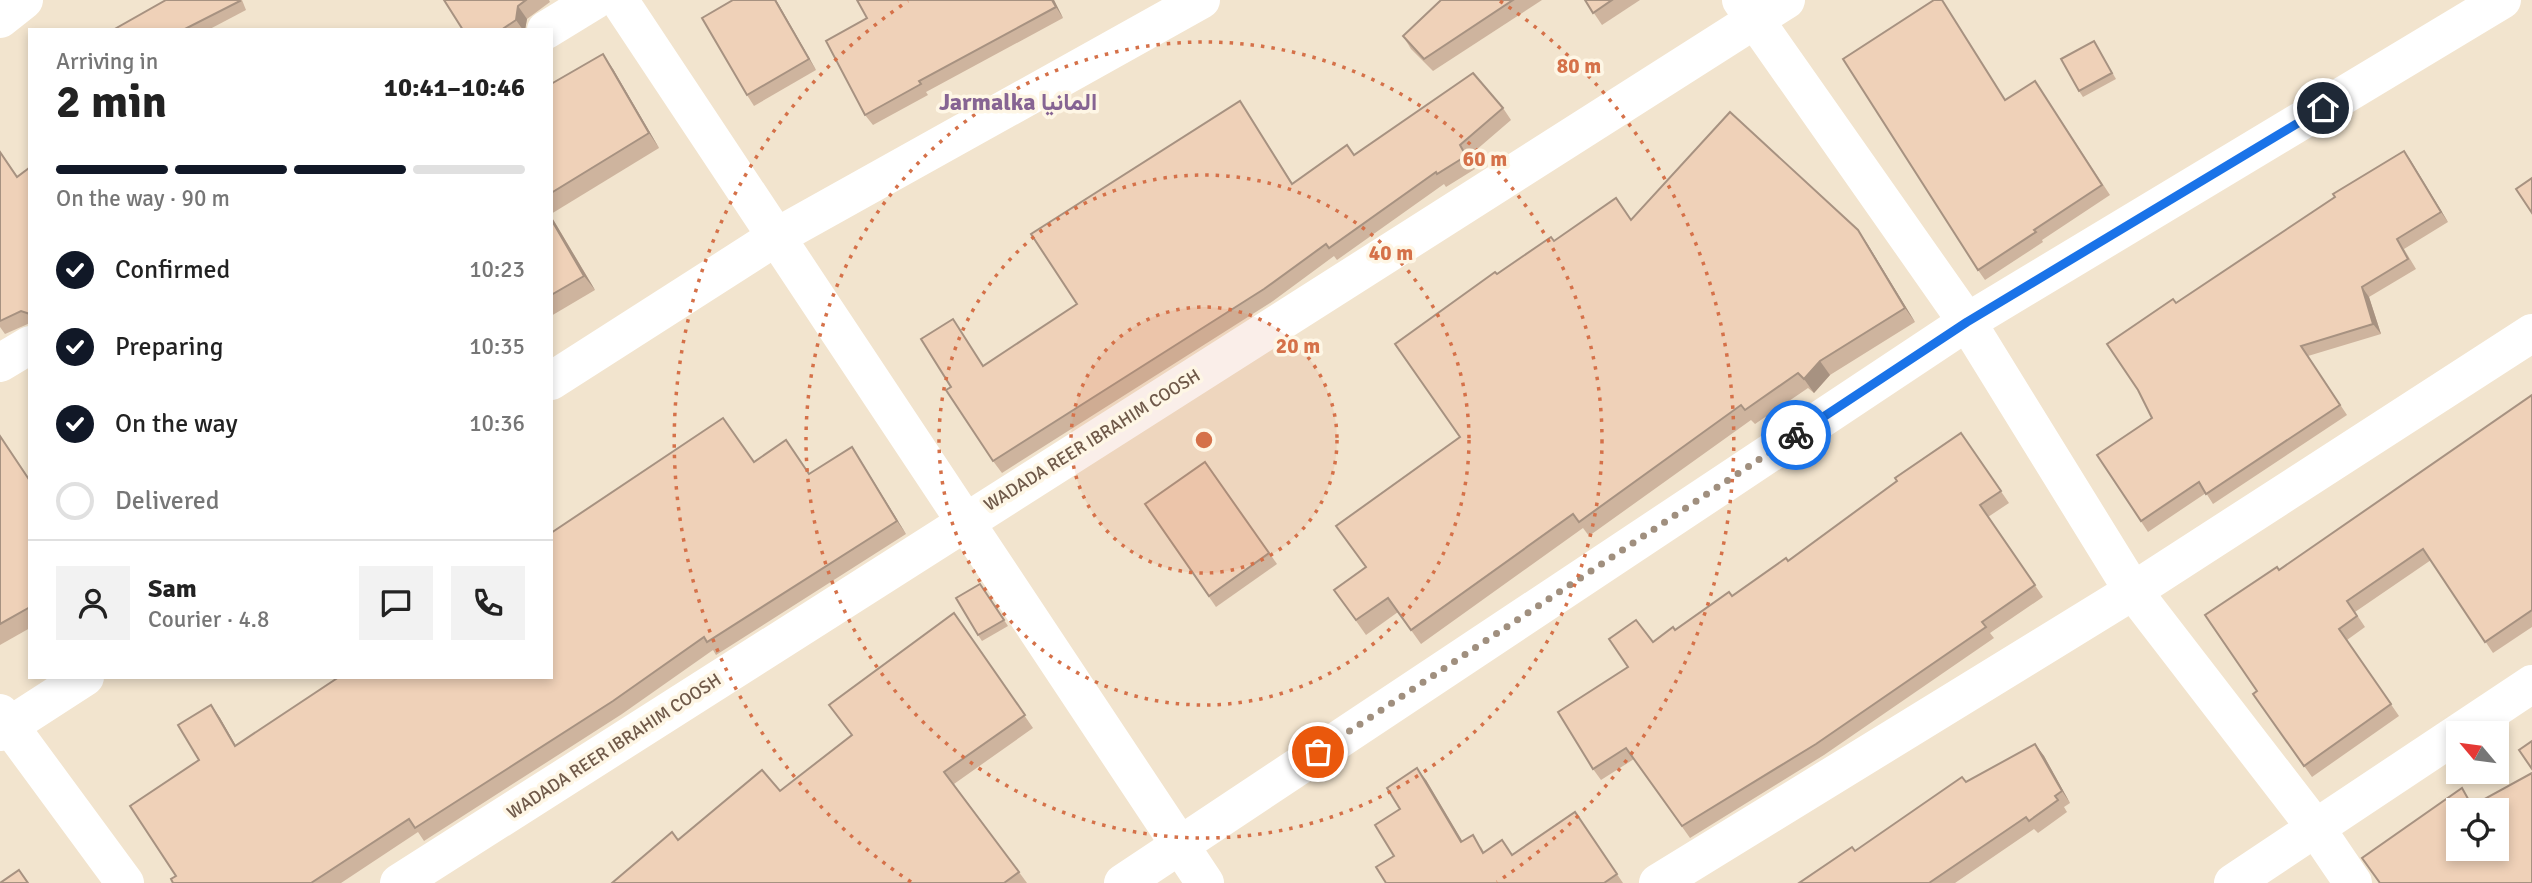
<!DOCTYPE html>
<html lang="en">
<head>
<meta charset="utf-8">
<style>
  body { margin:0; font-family:Signika,Vazirmatn,sans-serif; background:#f2f2f2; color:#222; height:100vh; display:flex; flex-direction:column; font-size:26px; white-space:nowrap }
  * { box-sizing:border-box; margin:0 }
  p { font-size:23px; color:#767676 }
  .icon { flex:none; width:38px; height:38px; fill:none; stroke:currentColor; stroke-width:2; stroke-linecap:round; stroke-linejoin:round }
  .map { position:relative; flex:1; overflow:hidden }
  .details { position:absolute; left:28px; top:28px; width:525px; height:651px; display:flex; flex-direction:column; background:#fff; border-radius:0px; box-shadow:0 4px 10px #0003 }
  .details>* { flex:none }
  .needle { width:46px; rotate:299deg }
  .controls { position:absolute; left:2446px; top:721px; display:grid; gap:14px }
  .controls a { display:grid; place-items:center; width:63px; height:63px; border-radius:0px; background:#fff; box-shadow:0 4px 10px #0003; font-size:35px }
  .pin { position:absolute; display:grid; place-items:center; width:60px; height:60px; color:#fff; margin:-30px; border:4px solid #fff; border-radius:50%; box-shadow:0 2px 7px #0007 }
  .courier { position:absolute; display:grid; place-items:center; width:70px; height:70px; margin:-35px; border:5px solid #1a73e8; border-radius:50%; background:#fff; color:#222; box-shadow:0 2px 9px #0007 }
  .overview em { font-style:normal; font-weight:700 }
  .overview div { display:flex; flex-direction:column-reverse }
  .overview { display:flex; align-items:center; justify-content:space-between; height:119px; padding:0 28px }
  h1 { font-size:46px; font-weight:700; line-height:52px }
  .bar { display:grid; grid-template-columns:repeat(4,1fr); gap:10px 7px; align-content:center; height:84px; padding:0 28px }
  .bar i { height:9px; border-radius:5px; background:#e0e0e0 }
  .bar .selected { background:#111827 }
  .bar p { grid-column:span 4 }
  .line { display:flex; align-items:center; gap:18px; padding:0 28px; border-top:2px solid #e0e0e0 }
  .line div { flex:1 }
  .round { display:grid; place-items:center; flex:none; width:74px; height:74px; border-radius:0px; background:#f2f2f2 }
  ol { padding:0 28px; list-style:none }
  li { display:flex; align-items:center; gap:21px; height:77px }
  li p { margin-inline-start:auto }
  li .icon { padding:7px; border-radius:50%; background:#111827; color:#fff; stroke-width:4 }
  li:last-child { color:#767676 }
  li i { width:38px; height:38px; border:4px solid #e0e0e0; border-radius:50% }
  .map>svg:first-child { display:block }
  .residential { fill:#f2e4ce; fill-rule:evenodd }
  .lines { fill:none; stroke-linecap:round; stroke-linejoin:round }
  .minor { stroke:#fff; stroke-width:38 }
  .wall { fill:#ceb49e }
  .shaded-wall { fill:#a79281 }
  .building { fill:#efd1b8; stroke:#a79281; stroke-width:2; fill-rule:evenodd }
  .done { stroke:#a08f7e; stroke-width:7; stroke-dasharray:0 12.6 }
  .route { stroke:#1a73e8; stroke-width:9 }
  .ring { fill:none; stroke:#d57149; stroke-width:3.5; stroke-dasharray:3.5 7 }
  .labels { text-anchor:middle; stroke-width:7; stroke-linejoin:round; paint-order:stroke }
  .street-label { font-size:18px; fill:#6f5949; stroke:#fef6e5 }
  .district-label { font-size:24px; font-weight:bold; fill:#866493; stroke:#fef6e5 }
  .centre { fill:#d57149; stroke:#fef6e5; stroke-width:3.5 }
  .ring-label { font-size:21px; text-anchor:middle; font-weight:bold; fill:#d57149; stroke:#fef6e5; stroke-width:7; stroke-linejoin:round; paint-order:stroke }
</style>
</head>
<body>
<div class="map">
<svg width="2532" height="883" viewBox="0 0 2532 883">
  <rect width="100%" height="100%" fill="#fbf2df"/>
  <path class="residential" d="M0,0H2532V883H0ZM30,30H551V677H30ZM2459,733H2497V772H2459ZM2459,810H2497V849H2459Z"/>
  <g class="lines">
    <g class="minor">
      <polyline points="619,0 1205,883"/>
      <polyline points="1741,0 1967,322 2133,591 2315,827 2353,883"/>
      <polyline points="0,19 24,0"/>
      <polyline points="546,30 595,0"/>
      <polyline points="0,363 30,345"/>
      <polyline points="551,381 776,237 1201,0"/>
      <polyline points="0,713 125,883"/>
      <polyline points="0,732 85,677"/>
      <polyline points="399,883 1786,0"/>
      <polyline points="1123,883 1967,322 2502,0"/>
      <polyline points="1658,883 2133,591 2532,333"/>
      <polyline points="2233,883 2532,684"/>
    </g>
  </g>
  <g class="wall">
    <polygon points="166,0 242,0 246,10 208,30 113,30"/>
    <polygon points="444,0 549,0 550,2 527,19 525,30 463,30"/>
    <polygon points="733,0 776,0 816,70 754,106 747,95"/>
    <polygon points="1054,0 1063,18 926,92 928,95 873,125 865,115 867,18"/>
    <polygon points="1441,0 1542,0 1433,71 1411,49 1403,36"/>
    <polygon points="1585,0 1640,0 1602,25"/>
    <polygon points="1942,0 2005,100 2035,81 2110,195 2042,240 2043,242 1985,280 1978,270"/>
    <polygon points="2094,41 2116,79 2083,97 2079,91"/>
    <polygon points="613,69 659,148 551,214 551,84"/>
    <polygon points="1240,101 1293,184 1354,155 1503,108 1511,120 1468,157 1475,169 1446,187 1444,184 1337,260 1334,256 1273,301 1002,473 993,461 951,387 953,319 983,366 1077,304"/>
    <polygon points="0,151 17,176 30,170 30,323 5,334 0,327"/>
    <polygon points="2404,151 2448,222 2404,249 2416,269 2369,297 2381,334 2308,356 2347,415 2213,504 2206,493 2148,532 2097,455 2152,418 2176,303"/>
    <polygon points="551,216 595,290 551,316"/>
    <polygon points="1631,220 1858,230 1868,245 1915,322 1830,375 1814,393 1808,388 1755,424 1751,420 1589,536 1583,528 1421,644 1398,612 1366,635 1344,604 1366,567 1460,437 1497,274 1554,241"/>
    <polygon points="2532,395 2532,627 2493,653 2431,560 2355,612 2365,627 2347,640 2399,716 2312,777 2253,694 2257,691 2279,570"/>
    <polygon points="1961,433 2009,503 1988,517 2043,597 1990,633 1994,638 1824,755 1690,838 1634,759 1601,780 1593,769 1628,667 1653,642 1732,596 1788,561 1897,481"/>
    <polygon points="0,436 30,480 30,628 0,645"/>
    <polygon points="852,447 906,534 716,655 713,650 622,714 424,841 418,832 341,883 173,883 176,876 199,760 211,705 220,718 236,746 754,462 810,474"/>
    <polygon points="1205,462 1277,564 1216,607 1145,504"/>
    <polygon points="980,584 1008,626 982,641 978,635"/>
    <polygon points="954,613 1033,728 954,784 1027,883 612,883 678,840 780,791 852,736 829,705"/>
    <polygon points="2035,744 2044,756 2070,803 2064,807 2067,812 2038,833 2034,829 1955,883 1799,883 1855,851 1966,782"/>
    <polygon points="1426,780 1462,841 1481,847 1484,852 1512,855 1575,812 1623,883 1386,883 1394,856 1400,809"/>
  </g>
  <g class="shaded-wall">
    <polygon points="775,0 776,0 816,70 809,59"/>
    <polygon points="1052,0 1054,0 1063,18 1056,7"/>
    <polygon points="518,6 527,19 525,30 523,30 516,20"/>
    <polygon points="603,54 613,69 659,148 649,133"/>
    <polygon points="2404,151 2411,161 2448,222 2441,212"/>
    <polygon points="551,216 595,290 584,276 551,219"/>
    <polygon points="1858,230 1868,245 1915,322 1905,308"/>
    <polygon points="2362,287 2369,297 2381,334 2373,324"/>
    <polygon points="1820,361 1830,375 1814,393 1804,379"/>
    <polygon points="852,447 861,461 906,534 897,521"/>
    <polygon points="211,705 220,718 244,760 235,746"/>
    <polygon points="2035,744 2044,756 2070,803 2062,791"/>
    <polygon points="1417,768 1426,780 1470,854 1461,842"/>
  </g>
  <g class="building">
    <polygon points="166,0 239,0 240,1 183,30 113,30"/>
    <polygon points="444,0 526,0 518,6 516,20 501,30 463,30"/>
    <polygon points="733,0 775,0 809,59 747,95 702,18"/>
    <polygon points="857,0 1052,0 1056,7 919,81 921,84 865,115 826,41 867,18"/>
    <polygon points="1441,0 1513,0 1424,59 1403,36"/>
    <polygon points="1585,0 1612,0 1593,13"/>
    <polygon points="1934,0 1942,0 2005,100 2035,81 2102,185 2034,230 2036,232 1978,270 1843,59"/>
    <polygon points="2094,41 2112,73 2079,91 2061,59"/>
    <polygon points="603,54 649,133 551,193 551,84"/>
    <polygon points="1473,73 1503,108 1460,145 1466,156 1437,174 1436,172 1329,248 1326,244 1264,289 993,461 946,390 951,387 921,339 953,319 983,366 1077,304 1031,234 1240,101 1292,184 1347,145 1354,155"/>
    <polygon points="1730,112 1858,230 1905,308 1820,361 1804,379 1798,373 1745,410 1741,405 1579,522 1573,514 1411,630 1388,598 1356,620 1334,590 1366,567 1336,526 1460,437 1395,344 1495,272 1497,274 1551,237 1554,241 1616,198 1631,220"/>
    <polygon points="2404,151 2441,212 2397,239 2408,259 2362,287 2373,324 2301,346 2340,405 2206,494 2199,482 2141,521 2097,455 2152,418 2138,390 2107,344 2173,299 2176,303 2335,197 2333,194"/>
    <polygon points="0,152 17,177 29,168 30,170 30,314 21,311 0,321"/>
    <polygon points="2532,178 2532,213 2516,189"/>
    <polygon points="551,219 584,276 551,295"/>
    <polygon points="2532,395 2532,610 2485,642 2423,549 2347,601 2357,616 2339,629 2391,704 2304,766 2253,694 2257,691 2205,615 2277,567 2279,570"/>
    <polygon points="723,418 754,462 786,440 809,474 852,447 897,521 707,642 704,637 613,701 415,828 409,819 311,883 173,883 171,879 176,876 130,806 199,760 178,725 211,705 235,746 339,677 551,677 551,533"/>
    <polygon points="1961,433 2001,491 1980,505 2035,585 1982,622 1986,627 1816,744 1682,826 1626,748 1593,769 1558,712 1628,667 1609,639 1636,620 1653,642 1673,627 1675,630 1729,592 1732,596 1786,558 1788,561 1897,481 1895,478"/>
    <polygon points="0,436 30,481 30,607 0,624"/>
    <polygon points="1205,462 1269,553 1209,596 1145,504"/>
    <polygon points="980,584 1004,620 978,635 956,598"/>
    <polygon points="954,613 1025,715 944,772 1019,872 1004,883 612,883 672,832 678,840 762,770 780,791 852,735 829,705"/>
    <polygon points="2532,741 2532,769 2519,750"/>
    <polygon points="2035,744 2062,791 2055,796 2058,800 2029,821 2026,817 1929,883 1799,883 1852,847 1855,851 1962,777 1966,782"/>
    <polygon points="1417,768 1461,842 1473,835 1483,853 1502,840 1512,855 1575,812 1617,874 1604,883 1386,883 1376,867 1394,856 1375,825 1400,809 1387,788"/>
    <path d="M2532,773V883H2380L2362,858L2462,788L2472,806ZM2459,810H2497V849H2459Z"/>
    <polygon points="19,870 28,883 0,883"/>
  </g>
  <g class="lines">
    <polyline class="done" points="1318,752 1796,435"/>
    <polyline class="route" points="1796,435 1967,322 2323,108"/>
  </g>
  <circle cx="1204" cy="440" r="133" fill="#d57149" fill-opacity=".12"/>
  <g class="ring">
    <circle cx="1204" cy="440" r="133"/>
    <circle cx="1204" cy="440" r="265"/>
    <circle cx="1204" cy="440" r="398"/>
    <path d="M911 882A530 530 0 0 1 908 1M1500 1A530 530 0 0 1 1497 882"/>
  </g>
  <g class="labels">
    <g class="street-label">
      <text transform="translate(1092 440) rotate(-32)" y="6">WADADA REER IBRAHIM COOSH</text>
      <text transform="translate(614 746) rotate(-33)" y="6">WADADA REER IBRAHIM COOSH</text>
    </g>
    <g class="district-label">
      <text x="1018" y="110">Jarmalka المانيا</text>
    </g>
  </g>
  <circle cx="1204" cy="440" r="10" class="centre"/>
  <g class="ring-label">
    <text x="1579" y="73">80 m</text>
    <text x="1485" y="166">60 m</text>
    <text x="1391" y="260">40 m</text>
    <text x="1298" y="353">20 m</text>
  </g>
</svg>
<div class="controls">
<a><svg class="needle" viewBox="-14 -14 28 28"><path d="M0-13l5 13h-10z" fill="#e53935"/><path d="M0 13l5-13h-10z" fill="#767676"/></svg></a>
<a><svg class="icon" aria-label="locate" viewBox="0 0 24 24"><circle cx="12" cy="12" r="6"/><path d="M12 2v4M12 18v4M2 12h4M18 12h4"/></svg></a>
</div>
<div class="pin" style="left:1318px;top:752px;background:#ea580c"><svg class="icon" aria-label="bag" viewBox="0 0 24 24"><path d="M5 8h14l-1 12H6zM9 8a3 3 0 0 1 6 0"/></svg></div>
<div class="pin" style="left:2323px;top:108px;background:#1f2937"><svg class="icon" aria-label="home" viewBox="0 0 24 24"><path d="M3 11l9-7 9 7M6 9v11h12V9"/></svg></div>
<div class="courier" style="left:1796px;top:435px"><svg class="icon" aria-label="bike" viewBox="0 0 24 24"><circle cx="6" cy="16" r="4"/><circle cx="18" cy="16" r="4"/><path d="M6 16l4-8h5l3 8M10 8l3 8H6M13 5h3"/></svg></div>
<section class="details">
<div class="overview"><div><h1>2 min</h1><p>Arriving in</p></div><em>10:41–10:46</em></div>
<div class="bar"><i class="selected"></i><i class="selected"></i><i class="selected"></i><i></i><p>On the way · 90 m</p></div>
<ol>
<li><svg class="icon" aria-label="check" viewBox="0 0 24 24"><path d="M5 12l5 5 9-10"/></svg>Confirmed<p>10:23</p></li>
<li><svg class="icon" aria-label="check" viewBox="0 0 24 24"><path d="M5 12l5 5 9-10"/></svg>Preparing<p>10:35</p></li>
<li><svg class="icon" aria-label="check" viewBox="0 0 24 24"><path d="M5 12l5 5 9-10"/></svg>On the way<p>10:36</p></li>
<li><i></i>Delivered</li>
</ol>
<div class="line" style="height:126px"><a class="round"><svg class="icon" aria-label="person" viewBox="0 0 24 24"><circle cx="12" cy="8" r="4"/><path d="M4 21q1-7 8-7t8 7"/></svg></a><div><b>Sam</b><p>Courier · 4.8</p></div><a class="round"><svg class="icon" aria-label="chat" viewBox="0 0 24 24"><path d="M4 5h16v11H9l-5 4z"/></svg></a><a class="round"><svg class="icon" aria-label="phone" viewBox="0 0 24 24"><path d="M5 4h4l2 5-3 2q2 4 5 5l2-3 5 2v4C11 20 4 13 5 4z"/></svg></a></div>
</section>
</div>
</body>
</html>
